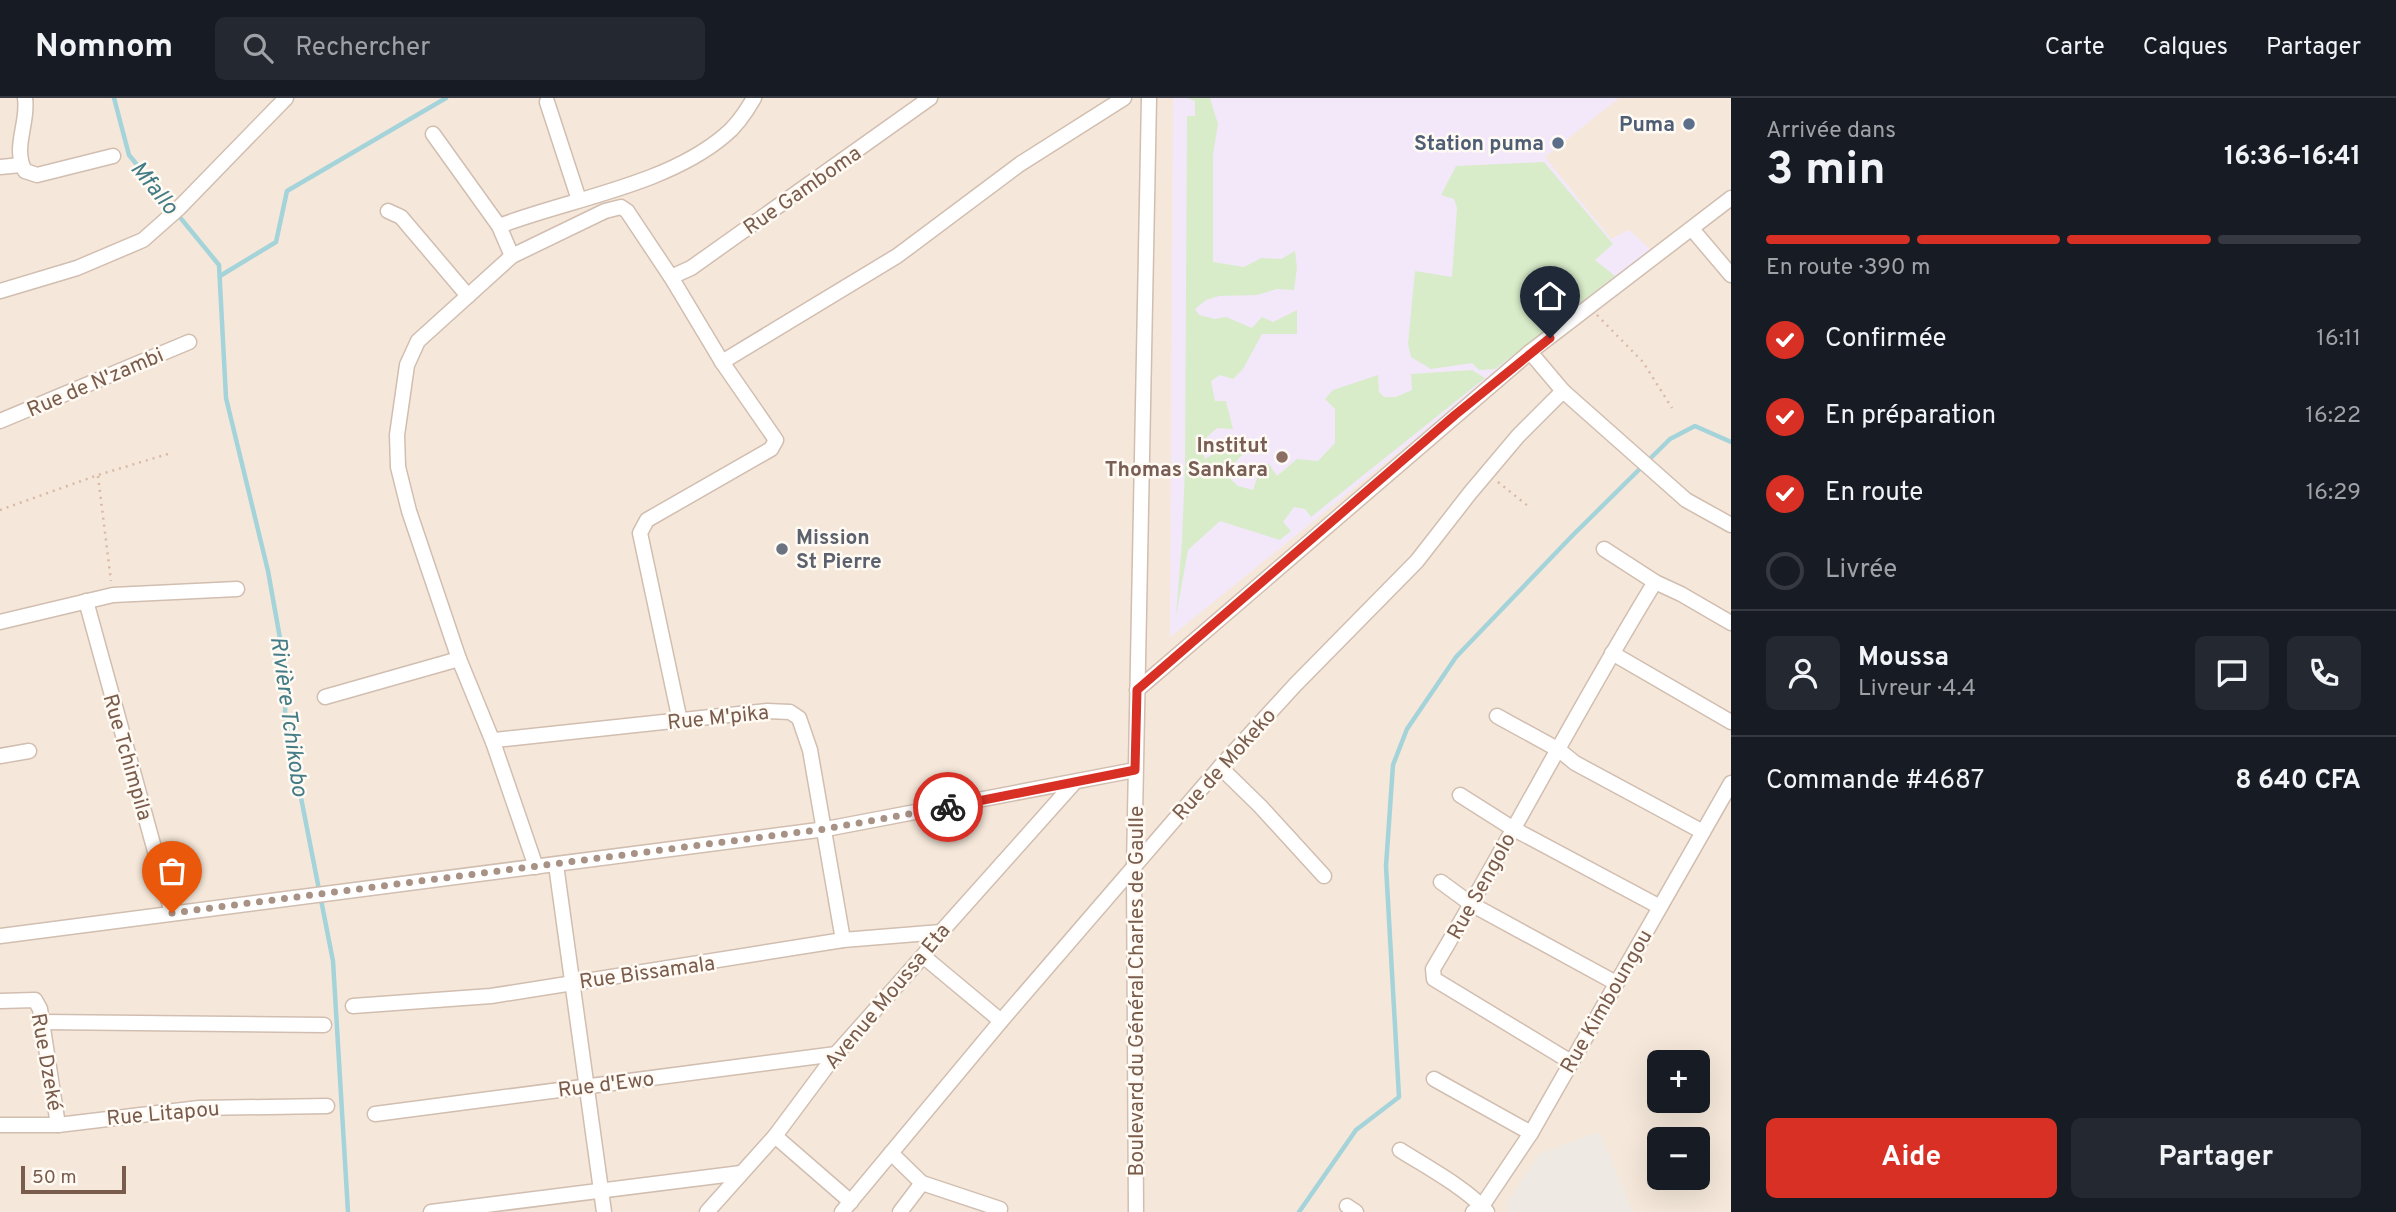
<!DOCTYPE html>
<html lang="fr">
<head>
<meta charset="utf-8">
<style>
  body { margin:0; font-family:Overpass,sans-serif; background:#242831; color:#f1f3f6; height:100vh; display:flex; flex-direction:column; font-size:26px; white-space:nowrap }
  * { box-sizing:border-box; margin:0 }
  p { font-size:23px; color:#9ea1a6 }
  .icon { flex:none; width:38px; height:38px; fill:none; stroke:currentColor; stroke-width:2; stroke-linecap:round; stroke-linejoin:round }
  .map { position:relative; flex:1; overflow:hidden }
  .drawer { display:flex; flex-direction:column; background:#171b24; width:665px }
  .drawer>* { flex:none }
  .buttons { position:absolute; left:1647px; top:952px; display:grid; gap:14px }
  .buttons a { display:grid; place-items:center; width:63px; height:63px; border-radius:10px; background:#171b24; box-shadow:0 7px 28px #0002; font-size:35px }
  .scale { position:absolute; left:21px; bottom:18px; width:105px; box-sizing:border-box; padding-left:7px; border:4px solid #7a5c4d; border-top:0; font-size:19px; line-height:24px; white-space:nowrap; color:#7a5c4d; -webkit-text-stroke:5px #fffaf3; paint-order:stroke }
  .pin { position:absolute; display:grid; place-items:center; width:60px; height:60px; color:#fff; margin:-72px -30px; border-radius:50% 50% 50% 0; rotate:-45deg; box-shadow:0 0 7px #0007 }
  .pin .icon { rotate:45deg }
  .courier { position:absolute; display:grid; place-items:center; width:70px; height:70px; margin:-35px; border:5px solid #d93025; border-radius:50%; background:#fff; color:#222; box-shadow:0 2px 9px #0007 }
  .summary em { font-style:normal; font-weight:700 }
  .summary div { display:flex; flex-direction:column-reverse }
  .summary { display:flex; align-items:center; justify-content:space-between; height:119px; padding:0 35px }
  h1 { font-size:46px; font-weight:700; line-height:52px }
  .bar { display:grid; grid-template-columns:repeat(4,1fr); gap:10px 7px; align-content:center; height:84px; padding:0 35px }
  .bar i { height:9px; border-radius:5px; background:#363941 }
  .bar .active { background:#d93025 }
  .bar p { grid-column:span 4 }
  .line { display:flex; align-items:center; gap:18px; padding:0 35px; border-top:2px solid #363941 }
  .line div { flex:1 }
  .round { display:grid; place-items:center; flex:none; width:74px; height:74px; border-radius:10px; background:#242831 }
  ol { padding:0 35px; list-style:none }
  li { display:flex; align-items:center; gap:21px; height:77px }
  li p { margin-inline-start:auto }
  li .icon { padding:7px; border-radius:50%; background:#d93025; color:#fff; stroke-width:4 }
  li:last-child { color:#9ea1a6 }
  li i { width:38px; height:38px; border:4px solid #363941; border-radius:50% }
  .action { display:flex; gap:14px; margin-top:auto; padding:14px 35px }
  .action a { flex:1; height:80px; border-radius:10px; background:#d93025; color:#fff; font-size:28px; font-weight:700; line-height:80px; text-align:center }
  .action a+a { background:#242831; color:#f1f3f6 }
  header { display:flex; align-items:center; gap:42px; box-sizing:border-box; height:98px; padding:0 35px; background:#171b24; border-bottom:2px solid #363941 }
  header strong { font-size:33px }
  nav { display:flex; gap:38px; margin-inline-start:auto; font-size:24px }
  .search { width:490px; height:63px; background:#242831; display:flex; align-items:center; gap:18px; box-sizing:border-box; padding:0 24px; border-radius:10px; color:#9ea1a6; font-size:26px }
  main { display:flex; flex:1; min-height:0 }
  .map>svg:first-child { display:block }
  .residential { fill:#f5e8da; fill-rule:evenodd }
  .industrial { fill:#efe9e4 }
  .education { fill:#f3e8fa }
  .green { fill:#d8ecc9 }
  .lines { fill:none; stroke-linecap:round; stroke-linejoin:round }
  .stream { stroke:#a5d3da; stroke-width:4.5 }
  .minor-casing { stroke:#d1beb0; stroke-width:17 }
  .path { stroke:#d9b8a5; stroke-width:2.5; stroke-dasharray:2 5; stroke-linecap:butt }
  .minor { stroke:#fff; stroke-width:14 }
  .done { stroke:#a89285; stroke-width:7; stroke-dasharray:0 12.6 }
  .route { stroke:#d93025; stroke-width:9 }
  .service-dot { fill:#5c6f8a; stroke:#fffaf3; stroke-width:2.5 }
  .education-dot { fill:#8d6e63; stroke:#fffaf3; stroke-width:2.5 }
  .worship-dot { fill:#6b7280; stroke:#fffaf3; stroke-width:2.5 }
  .labels { text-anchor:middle; stroke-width:5; stroke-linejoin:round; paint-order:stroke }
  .service-label { font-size:21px; font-weight:bold; fill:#4e5e75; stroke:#fffaf3; text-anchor:end }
  .street-label { font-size:21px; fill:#7a5c4d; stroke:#fffaf3 }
  .education-label { font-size:21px; font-weight:bold; fill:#785e54; stroke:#fffaf3; text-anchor:end }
  .worship-label { font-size:21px; font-weight:bold; fill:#5b616d; stroke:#fffaf3; text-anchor:start }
  .water-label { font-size:23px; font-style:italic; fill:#437c86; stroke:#fffaf3 }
</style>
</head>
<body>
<header>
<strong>Nomnom</strong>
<div class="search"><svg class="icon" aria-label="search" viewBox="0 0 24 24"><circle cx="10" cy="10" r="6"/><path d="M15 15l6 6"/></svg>Rechercher</div>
<nav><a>Carte</a><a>Calques</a><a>Partager</a></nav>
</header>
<main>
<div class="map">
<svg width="1731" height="1114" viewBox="0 0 1731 1114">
  <rect width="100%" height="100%" fill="#fdf6ec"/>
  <path class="residential" d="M0,0H1731V1114H0ZM1659,964H1698V1003H1659ZM1659,1041H1698V1080H1659Z"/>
  <polygon class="industrial" points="1600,1034 1633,1114 1510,1114 1506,1107 1539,1056"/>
  <polygon class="education" points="1173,0 1619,0 1545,59 1611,141 1629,132 1650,151 1170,539"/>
  <g class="green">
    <polygon points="1187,0 1210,0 1218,26 1213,57 1213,164 1244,169 1261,160 1281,161 1295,153 1297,170 1294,192 1277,191 1257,197 1219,198 1206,202 1195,211 1199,217 1215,221 1226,219 1252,230 1262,219 1273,224 1297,212 1297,236 1262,236 1243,271 1233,281 1220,277 1211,283 1215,303 1226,303 1233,331 1217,330 1207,339 1202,354 1205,361 1241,340 1257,347 1240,359 1225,376 1238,388 1253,392 1262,366 1269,366 1277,378 1297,361 1318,363 1335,345 1335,311 1325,301 1333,292 1378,277 1379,294 1384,299 1396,299 1412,292 1411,276 1472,272 1485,280 1311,419 1305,411 1294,409 1283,424 1291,433 1280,442 1220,423 1188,452 1176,518 1182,443 1185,369 1187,18 1195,18 1195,3"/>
    <polygon points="1544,64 1613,146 1595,162 1615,178 1495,271 1479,272 1472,265 1431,271 1411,259 1408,246 1415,173 1452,179 1457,110 1454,101 1441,97 1456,68"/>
  </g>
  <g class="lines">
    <g class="stream">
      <polyline points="114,0 129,57 219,167 226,300 268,473 286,574 285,618 333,863 348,1114"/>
      <polyline points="220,178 276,144 287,93 446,0"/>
      <polyline points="1299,1114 1356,1032 1399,999 1386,768 1393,667 1407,631 1456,559 1572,438 1670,341 1695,328 1731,344"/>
    </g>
    <defs>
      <g id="minor">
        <path d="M25,0C29,24 12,50 25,73L37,77L113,58"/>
        <polyline points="547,4 579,102"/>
        <polyline points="433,36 499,128 512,158"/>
        <polyline points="0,69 21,67"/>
        <polyline points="388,113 401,119 468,198"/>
        <path d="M499,128C570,101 666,87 724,38C737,28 746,14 754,0"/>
        <polyline points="1692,131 1731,177"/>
        <polyline points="671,179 691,170 930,0"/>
        <polyline points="0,193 77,170 143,142 178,111 286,0"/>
        <polyline points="1530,254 1563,293 1686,402 1731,427"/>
        <polyline points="722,264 897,158 1020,66 1124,0"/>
        <polyline points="0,323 189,244"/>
        <polyline points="1604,451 1655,484 1681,496 1731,525"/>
        <polyline points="86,503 172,815"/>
        <polyline points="0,524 113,497 237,491"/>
        <polyline points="1612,555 1731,624"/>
        <polyline points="1137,592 1530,254 1731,100"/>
        <polyline points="325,599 459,561"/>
        <polyline points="1497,618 1559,652 1575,665 1703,734"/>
        <polyline points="493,644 495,642 767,613 790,614 799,620 810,652 843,842"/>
        <polyline points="0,658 29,653"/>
        <polyline points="1220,669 1260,708 1324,778"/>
        <polyline points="1460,697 1512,730 1660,809"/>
        <polyline points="556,767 604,1114"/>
        <polyline points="536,769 493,644 459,561 409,413 398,369 397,337 407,267 418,243 512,158 605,113 621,109 627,113 671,179 722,264 776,342 771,351 647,422 640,435 680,623"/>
        <polyline points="1441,784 1471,806 1616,885"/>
        <polyline points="0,838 826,731 1135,672"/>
        <polyline points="923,858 1001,923"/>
        <polyline points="0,903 35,902 40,911 58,1027"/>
        <polyline points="353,908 491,898 843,842 941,834"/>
        <polyline points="43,924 324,927"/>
        <path d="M1571,964L1434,881L1433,871C1509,744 1577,611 1655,484"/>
        <polyline points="1434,981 1531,1035"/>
        <polyline points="375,1016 836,956"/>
        <polyline points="0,1027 58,1027 199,1010 327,1008"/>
        <polyline points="775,1038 851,1104"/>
        <path d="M1400,1052C1425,1068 1468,1091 1487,1114"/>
        <polyline points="891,1055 922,1085 1000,1111"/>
        <polyline points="1347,1108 1356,1114"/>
        <polyline points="431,1114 741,1075"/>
        <polyline points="707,1114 775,1038 836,956 923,858 941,834 1073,686"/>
        <polyline points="842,1114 1001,923 1220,669 1295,587 1417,463 1470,395 1518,338 1563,293"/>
        <polyline points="900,1114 922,1085"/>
        <polyline points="1136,1114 1134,769 1149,0"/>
        <polyline points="1473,1114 1482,1108 1531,1035 1731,685"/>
      </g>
    </defs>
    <use href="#minor" class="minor-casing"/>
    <g class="path">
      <polyline points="1597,217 1643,264 1672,310"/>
      <polyline points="98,378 111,483"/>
      <polyline points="1498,384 1528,408"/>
      <polyline points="0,412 98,377 168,356"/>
    </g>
    <use href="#minor" class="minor"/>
  </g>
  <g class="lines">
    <polyline class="done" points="172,815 825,731 948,709"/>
    <polyline class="route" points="948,709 1135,672 1137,592 1455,317 1550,240"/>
  </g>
  <g class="service-dot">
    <circle cx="1689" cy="26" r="7"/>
    <circle cx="1558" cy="45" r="7"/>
  </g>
  <circle class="education-dot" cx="1282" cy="359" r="7"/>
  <circle class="worship-dot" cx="782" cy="451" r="7"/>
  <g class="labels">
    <g class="service-label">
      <text x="1675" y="33">Puma</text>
      <text x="1544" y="52">Station puma</text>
    </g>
    <g class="street-label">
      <text transform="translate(802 92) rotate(-35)" y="7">Rue Gamboma</text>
      <text transform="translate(95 284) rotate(-23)" y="7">Rue de N'zambi</text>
      <text transform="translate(718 619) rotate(-6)" y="7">Rue M'pika</text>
      <text transform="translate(128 659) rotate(74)" y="7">Rue Tchimpila</text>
      <text transform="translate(1224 666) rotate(-48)" y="7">Rue de Mokeko</text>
      <text transform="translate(1481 788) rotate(-61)" y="7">Rue Sengolo</text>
      <text transform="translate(647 874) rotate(-8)" y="7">Rue Bissamala</text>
      <text transform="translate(1136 893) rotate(-90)" y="7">Boulevard du Général Charles de Gaulle</text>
      <text transform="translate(887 898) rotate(-50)" y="7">Avenue Moussa Eta</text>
      <text transform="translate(1606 903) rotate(-60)" y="7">Rue Kimboungou</text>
      <text transform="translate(47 964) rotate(80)" y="7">Rue Dzeké</text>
      <text transform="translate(606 986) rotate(-7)" y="7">Rue d'Ewo</text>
      <text transform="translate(163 1015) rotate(-5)" y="7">Rue Litapou</text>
    </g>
    <g class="education-label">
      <text x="1268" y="354">Institut<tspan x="1268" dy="24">Thomas Sankara</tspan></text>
    </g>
    <g class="worship-label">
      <text x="796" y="446">Mission<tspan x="796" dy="24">St Pierre</tspan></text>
    </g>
    <g class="water-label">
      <text transform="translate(155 89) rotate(51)" y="8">Mfallo</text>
      <text transform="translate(290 618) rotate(82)" y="8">Rivière Tchikobo</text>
    </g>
  </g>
</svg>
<div class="buttons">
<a>+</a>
<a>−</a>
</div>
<div class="scale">50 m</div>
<div class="pin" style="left:172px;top:815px;background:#ea580c"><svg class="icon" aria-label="bag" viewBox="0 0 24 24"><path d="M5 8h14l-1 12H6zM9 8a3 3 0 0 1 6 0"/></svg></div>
<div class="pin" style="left:1550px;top:240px;background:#1f2937"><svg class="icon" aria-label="home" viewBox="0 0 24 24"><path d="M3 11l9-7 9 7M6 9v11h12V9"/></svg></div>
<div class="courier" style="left:948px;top:709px"><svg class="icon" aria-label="bike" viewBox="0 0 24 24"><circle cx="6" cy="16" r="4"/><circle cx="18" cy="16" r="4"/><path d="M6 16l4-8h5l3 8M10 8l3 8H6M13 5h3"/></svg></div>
</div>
<section class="drawer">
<div class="summary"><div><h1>3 min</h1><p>Arrivée dans</p></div><em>16:36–16:41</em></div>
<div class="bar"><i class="active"></i><i class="active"></i><i class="active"></i><i></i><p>En route · 390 m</p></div>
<ol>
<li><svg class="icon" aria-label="check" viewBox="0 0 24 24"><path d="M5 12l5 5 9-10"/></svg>Confirmée<p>16:11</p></li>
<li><svg class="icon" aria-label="check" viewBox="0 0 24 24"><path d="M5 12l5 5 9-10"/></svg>En préparation<p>16:22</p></li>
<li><svg class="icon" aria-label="check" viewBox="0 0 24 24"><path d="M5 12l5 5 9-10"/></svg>En route<p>16:29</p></li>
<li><i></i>Livrée</li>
</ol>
<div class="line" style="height:126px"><a class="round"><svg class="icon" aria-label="person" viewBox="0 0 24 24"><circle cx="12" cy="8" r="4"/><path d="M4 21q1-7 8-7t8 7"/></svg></a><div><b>Moussa</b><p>Livreur · 4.4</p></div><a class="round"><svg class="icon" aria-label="chat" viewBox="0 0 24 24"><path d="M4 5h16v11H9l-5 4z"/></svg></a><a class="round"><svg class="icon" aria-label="phone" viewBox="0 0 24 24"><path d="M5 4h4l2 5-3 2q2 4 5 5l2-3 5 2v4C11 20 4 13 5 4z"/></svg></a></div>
<div class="line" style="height:91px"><div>Commande #4687</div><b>8 640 CFA</b></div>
<div class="action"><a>Aide</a><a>Partager</a></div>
</section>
</main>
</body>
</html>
